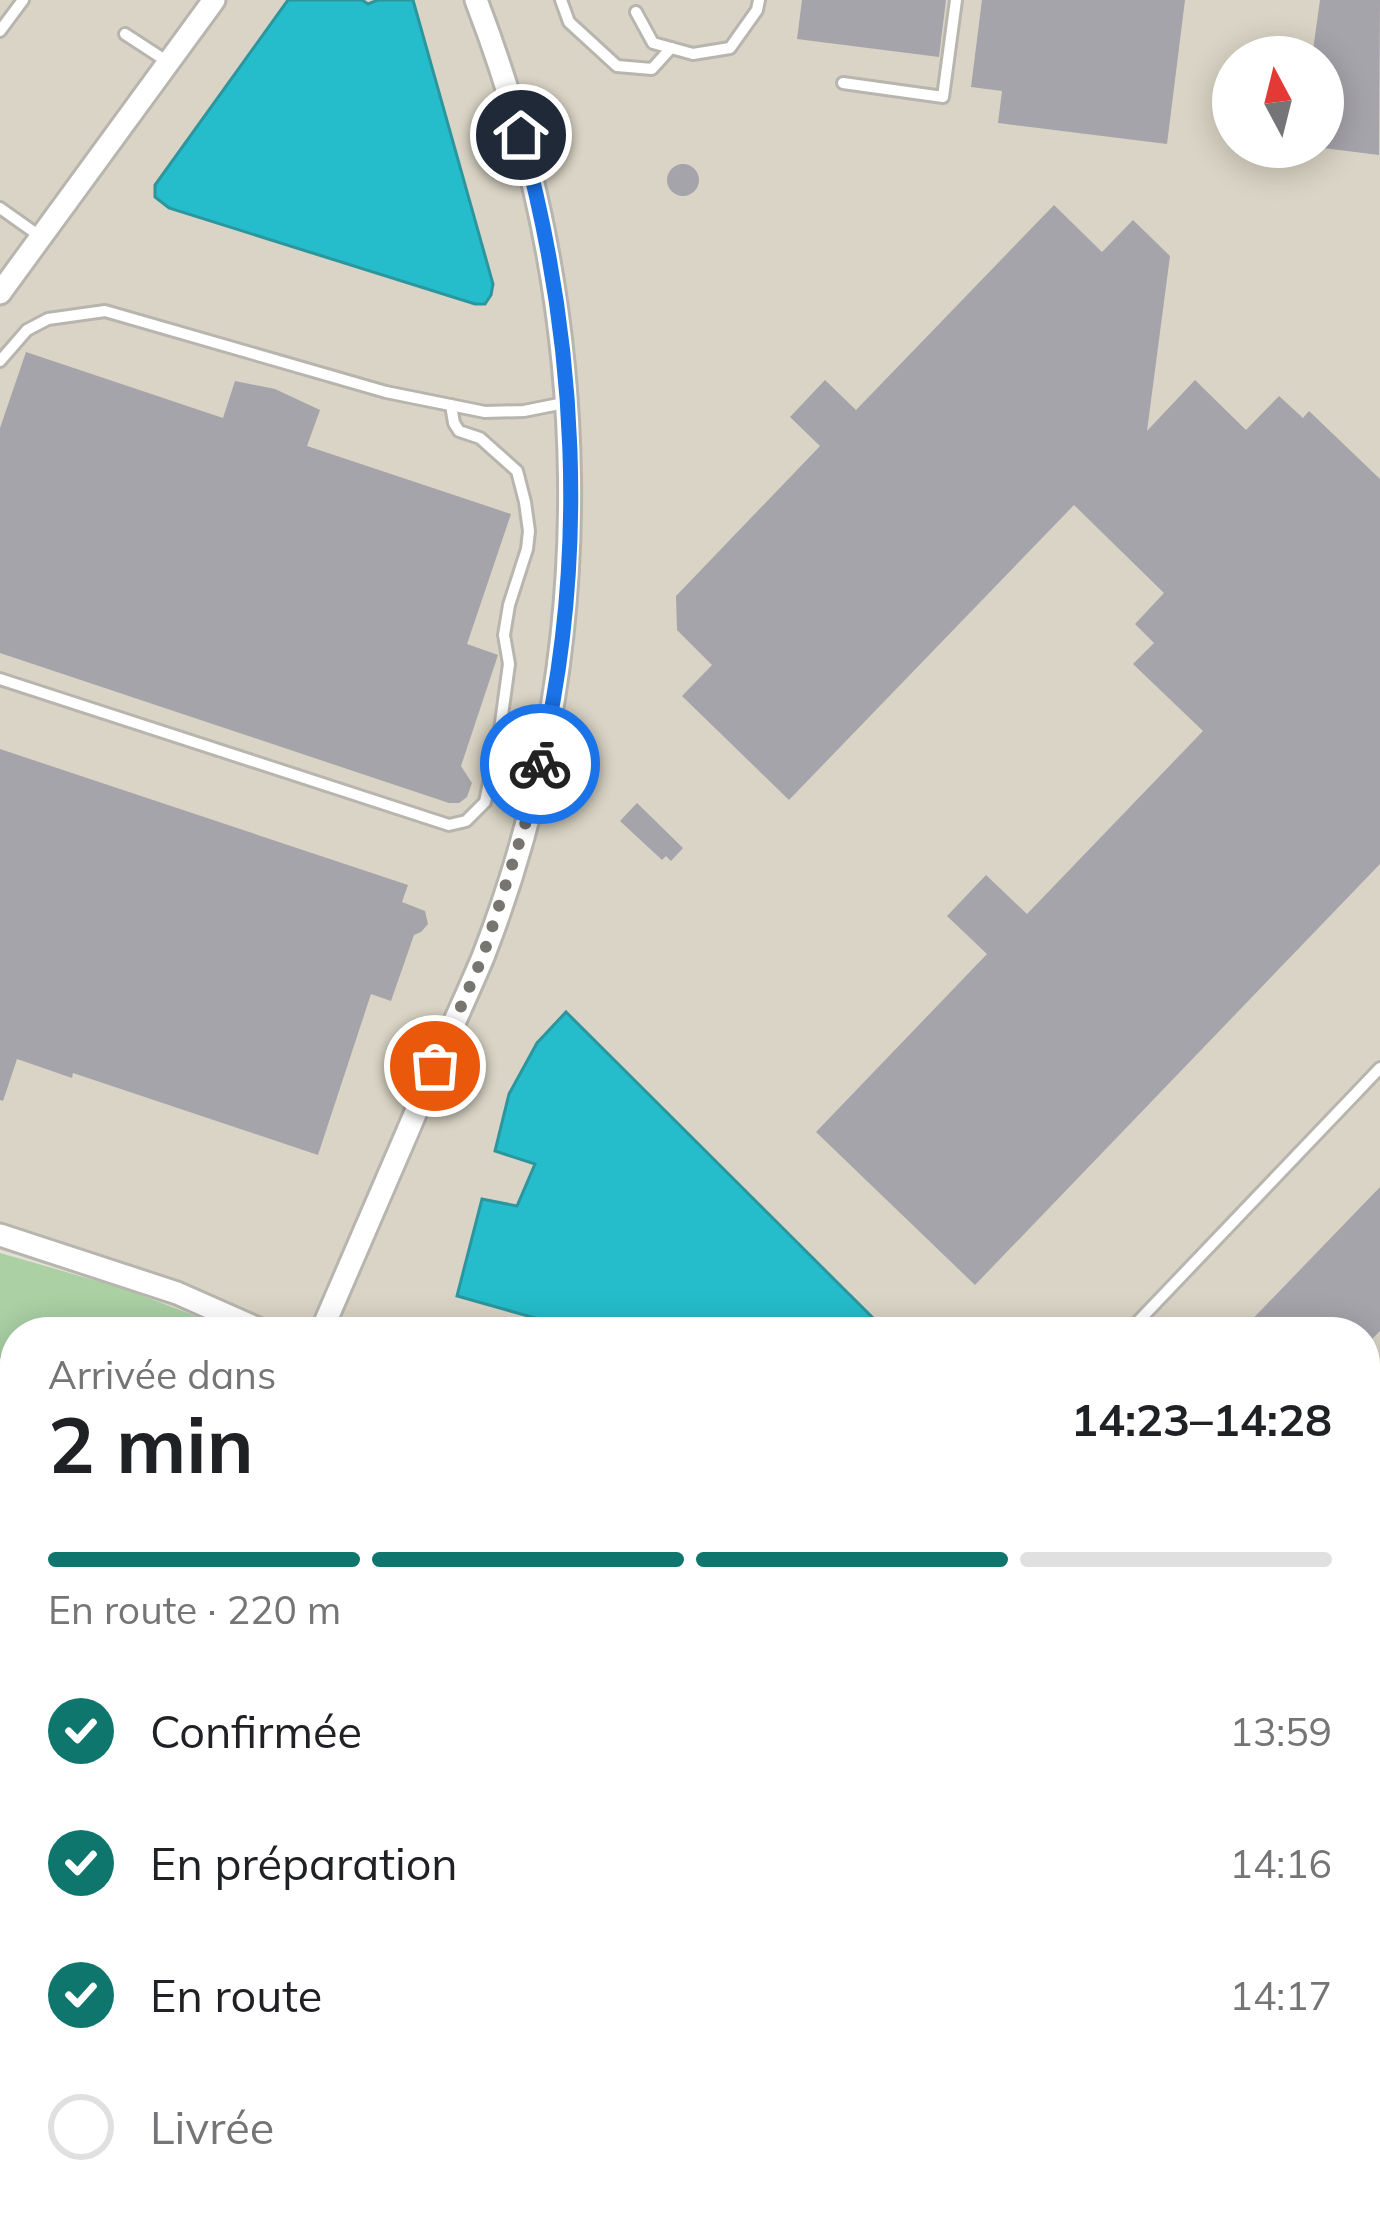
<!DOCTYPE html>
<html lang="fr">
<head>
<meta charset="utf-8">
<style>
  body { margin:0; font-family:Mulish,sans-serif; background:#f2f2f2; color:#202124; height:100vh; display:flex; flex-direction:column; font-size:45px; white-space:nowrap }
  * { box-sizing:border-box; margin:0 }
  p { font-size:39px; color:#757577 }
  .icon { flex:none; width:66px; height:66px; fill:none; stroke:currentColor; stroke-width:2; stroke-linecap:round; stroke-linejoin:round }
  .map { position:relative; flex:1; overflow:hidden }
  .side { position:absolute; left:0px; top:1317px; width:1380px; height:903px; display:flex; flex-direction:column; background:#fff; border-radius:48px 48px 0 0; box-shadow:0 6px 30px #0003 }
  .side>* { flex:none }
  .needle { width:78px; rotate:353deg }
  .controls { position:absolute; left:1212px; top:36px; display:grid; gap:24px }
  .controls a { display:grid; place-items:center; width:132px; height:132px; border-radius:50%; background:#fff; box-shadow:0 6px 30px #0003; font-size:60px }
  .pin { position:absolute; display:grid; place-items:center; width:102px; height:102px; color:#fff; margin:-51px; border:6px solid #fff; border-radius:50%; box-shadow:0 3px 12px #0007 }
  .courier { position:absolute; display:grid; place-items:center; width:120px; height:120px; margin:-60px; border:9px solid #1a73e8; border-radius:50%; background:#fff; color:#222; box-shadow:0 3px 15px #0007 }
  .overview em { font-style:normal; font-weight:700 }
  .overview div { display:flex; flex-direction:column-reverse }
  .overview { display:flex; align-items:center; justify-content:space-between; height:204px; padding:0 48px }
  h1 { font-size:78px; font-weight:700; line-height:90px }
  .bar { display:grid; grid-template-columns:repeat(4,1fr); gap:18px 12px; align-content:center; height:144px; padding:0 48px }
  .bar i { height:15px; border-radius:9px; background:#e0e0e0 }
  .bar .active { background:#0f766e }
  .bar p { grid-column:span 4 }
  ol { padding:0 48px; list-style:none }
  li { display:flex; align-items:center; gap:36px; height:132px }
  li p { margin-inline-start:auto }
  li .icon { padding:12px; border-radius:50%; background:#0f766e; color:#fff; stroke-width:4 }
  li:last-child { color:#757577 }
  li i { width:66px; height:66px; border:6px solid #e0e0e0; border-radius:50% }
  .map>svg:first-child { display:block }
  .built { fill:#d9d4c5; fill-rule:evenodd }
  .green { fill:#aad0a4 }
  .water { fill:#25bdcb; stroke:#2c969f; stroke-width:3 }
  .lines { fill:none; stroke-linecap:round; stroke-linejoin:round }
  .stream { stroke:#2c969f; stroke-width:6 }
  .building { fill:#a6a4ab }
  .lane-casing { stroke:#b8b5ae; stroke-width:16 }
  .street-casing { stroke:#b8b5ae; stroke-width:27 }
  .path { stroke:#95938e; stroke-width:3; stroke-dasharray:9 6; stroke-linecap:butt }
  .lane { stroke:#fff; stroke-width:10 }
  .street { stroke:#fff; stroke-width:21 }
  .done { stroke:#777570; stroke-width:12; stroke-dasharray:0 21.6 }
  .route { stroke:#1a73e8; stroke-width:15 }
</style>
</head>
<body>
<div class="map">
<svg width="1380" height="2219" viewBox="0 0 1380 2219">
  <rect width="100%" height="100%" fill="#e2dfd7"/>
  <path class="built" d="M0,0H1380V1547L1365,1546V1332H265L0,1235ZM1233,57H1323V147H1233Z"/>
  <polygon class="green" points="0,1253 125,1289 238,1332 15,1332 15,2205 1365,2205 1365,1997 1380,1992 1380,2219 0,2219"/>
  <g class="water">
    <polygon points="288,0 362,0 368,4 378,0 413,0 493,284 491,295 485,304 475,304 169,208 155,197 155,185"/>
    <polygon points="566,1012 887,1332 585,1332 457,1296 482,1199 517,1206 535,1164 495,1151 509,1094 537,1043"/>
  </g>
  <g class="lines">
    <polyline class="stream" points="1246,2205 1253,2219"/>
  </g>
  <g class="building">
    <polygon points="802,0 946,0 939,57 797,39"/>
    <polygon points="982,0 1185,0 1167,144 998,123 1002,91 971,87"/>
    <polygon points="1320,0 1380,0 1379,155 1323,148 1323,57 1312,57"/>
    <circle cx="683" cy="180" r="16"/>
    <polygon points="1054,205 1102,252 1133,220 1170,256 1147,431 1195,380 1246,430 1279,396 1303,418 1309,411 1380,479 1380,864 975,1285 816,1132 987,954 947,916 986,875 1027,914 1203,731 1133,664 1154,643 1135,624 1164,593 1074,505 789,800 682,696 712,665 677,630 676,596 820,446 790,417 825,380 856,410"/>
    <polygon points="26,352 223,418 235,381 275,389 320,410 307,446 511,514 467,644 498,655 461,766 472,783 467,797 459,803 449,803 0,653 0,428"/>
    <polygon points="0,749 408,885 402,902 425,911 428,924 421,932 414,935 391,1001 371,994 318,1155 73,1073 72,1078 17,1059 3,1101 0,1100"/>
    <polygon points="637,803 683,848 671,861 666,856 662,860 620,821"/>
    <polygon points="1380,1187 1380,1331 1365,1346 1365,1332 1240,1332"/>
    <polygon points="2,1407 15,1410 15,1505 0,1501 0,1415"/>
    <polygon points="1365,1561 1380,1562 1380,1652 1365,1651"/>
  </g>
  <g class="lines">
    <defs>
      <g id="lane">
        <polyline points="561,0 569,22 617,66 652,69 671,48"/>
        <polyline points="636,12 653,43 693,54 730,48 757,10 759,0"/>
        <polyline points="0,31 23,0"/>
        <polyline points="125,34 168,62"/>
        <polyline points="843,83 943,97 956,0"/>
        <polyline points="0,208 41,237"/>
        <polyline points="0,361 27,330 48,319 105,311 386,392 485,412 524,411 564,403"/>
        <polyline points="0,679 449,825 466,821 485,802 500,730 509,664 504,635 509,605 527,549 529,531 525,502 517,471 480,438 459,431 454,423 451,405"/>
        <polyline points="1129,1331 1380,1068"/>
        <polyline points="0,1377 3,1363 15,1359"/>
        <polyline points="1365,1463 1380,1448"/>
        <polyline points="0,1551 15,1555"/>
        <polyline points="1365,1726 1380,1727"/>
        <polyline points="1365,1907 1380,1901"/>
      </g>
      <g id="street">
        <polyline points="0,293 214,0"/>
        <polyline points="0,1235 177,1293 265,1332"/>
        <path d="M321,1332C362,1238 403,1143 443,1048C456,1018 470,988 483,957C604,647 595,309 476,0"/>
        <polyline points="1365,1546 1380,1547"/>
      </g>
    </defs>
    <use href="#lane" class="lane-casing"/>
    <use href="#street" class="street-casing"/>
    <g class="path">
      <polyline points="1365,1983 1380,2019"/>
      <polyline points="0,2039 15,2042"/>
      <polyline points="1365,2042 1380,2034"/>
      <polyline points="0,2094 15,2109"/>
      <polyline points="1365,2139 1380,2134"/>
      <polyline points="1365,2194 1380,2202"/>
      <polyline points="110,2205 124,2219"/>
      <polyline points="830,2205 898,2219"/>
      <polyline points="1221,2205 1228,2219"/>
      <polyline points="805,2219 809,2205"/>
      <polyline points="1023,2219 1025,2205"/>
    </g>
    <use href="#lane" class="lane"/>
    <use href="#street" class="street"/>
  </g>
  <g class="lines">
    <polyline class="done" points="435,1066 483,956 527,818 540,764"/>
    <path class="route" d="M521,135C577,338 589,558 540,764"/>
  </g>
</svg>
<div class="controls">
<a><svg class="needle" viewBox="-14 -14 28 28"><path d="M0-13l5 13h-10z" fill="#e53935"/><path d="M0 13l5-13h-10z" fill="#757577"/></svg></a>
</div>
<div class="pin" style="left:435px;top:1066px;background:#ea580c"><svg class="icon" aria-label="bag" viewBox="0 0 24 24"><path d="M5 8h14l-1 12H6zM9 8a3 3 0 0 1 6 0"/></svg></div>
<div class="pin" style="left:521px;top:135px;background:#1f2937"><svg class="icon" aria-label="home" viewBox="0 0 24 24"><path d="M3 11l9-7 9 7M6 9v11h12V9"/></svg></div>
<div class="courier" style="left:540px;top:764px"><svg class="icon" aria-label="bike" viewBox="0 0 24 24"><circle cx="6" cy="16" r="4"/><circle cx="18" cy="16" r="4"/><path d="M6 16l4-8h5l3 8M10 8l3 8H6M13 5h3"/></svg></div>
<section class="side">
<div class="overview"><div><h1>2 min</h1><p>Arrivée dans</p></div><em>14:23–14:28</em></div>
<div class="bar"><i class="active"></i><i class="active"></i><i class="active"></i><i></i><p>En route · 220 m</p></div>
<ol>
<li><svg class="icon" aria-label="check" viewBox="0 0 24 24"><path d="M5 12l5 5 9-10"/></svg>Confirmée<p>13:59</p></li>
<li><svg class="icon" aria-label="check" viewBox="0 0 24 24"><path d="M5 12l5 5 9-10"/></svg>En préparation<p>14:16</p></li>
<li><svg class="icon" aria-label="check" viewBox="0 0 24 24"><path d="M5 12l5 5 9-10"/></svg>En route<p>14:17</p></li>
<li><i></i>Livrée</li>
</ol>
</section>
</div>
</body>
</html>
